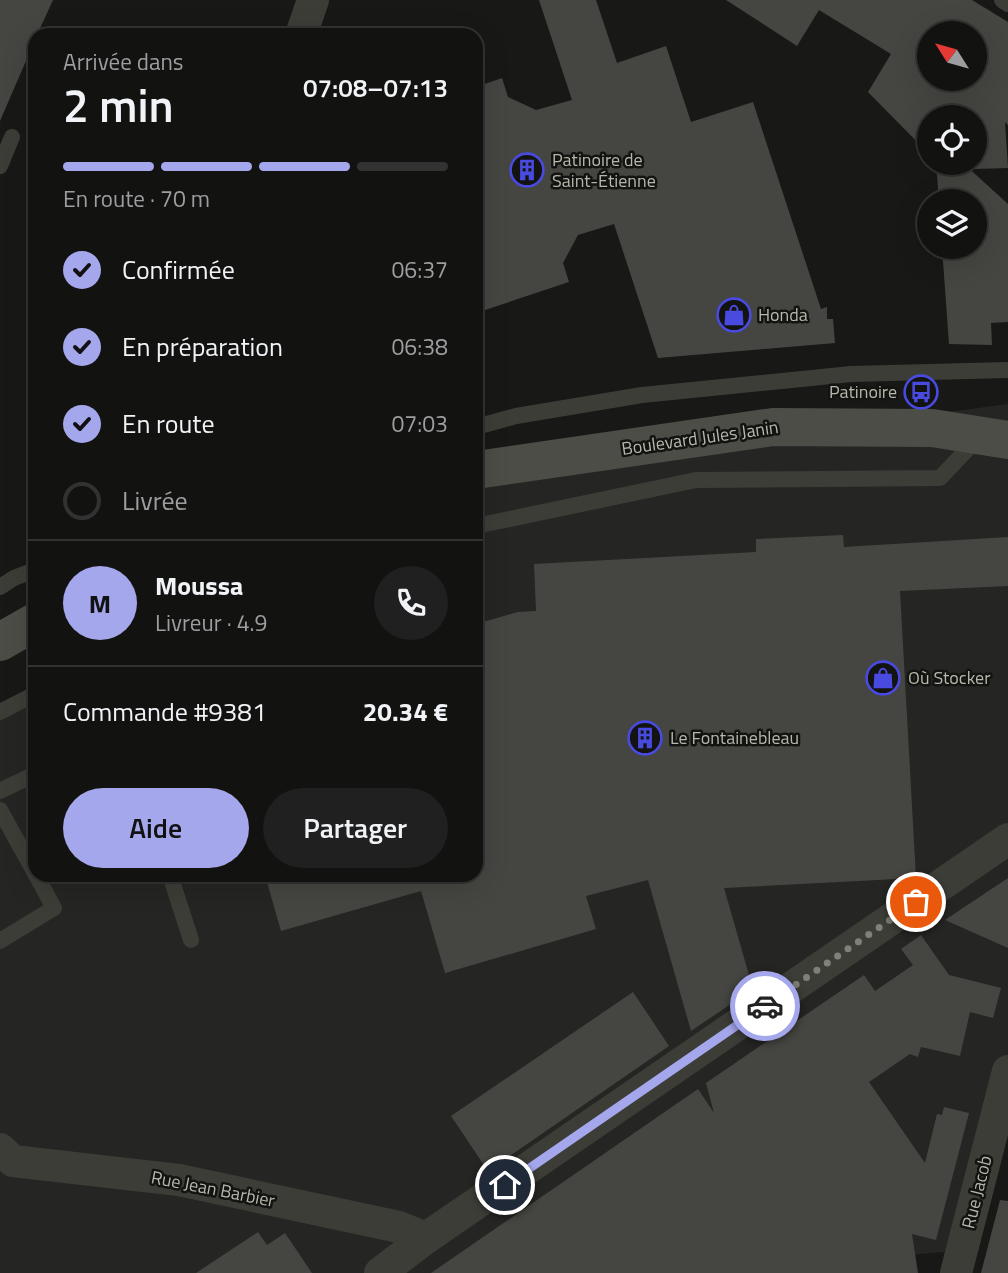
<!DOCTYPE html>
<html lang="fr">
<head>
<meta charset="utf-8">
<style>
  body { margin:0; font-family:"Titillium Web",sans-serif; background:#1f201f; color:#f1f3f6; height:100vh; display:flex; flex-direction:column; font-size:26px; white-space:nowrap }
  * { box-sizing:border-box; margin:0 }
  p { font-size:23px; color:#9c9e9f }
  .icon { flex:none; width:38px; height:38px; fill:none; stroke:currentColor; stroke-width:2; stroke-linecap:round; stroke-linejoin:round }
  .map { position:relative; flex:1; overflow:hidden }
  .details { position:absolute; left:28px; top:28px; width:455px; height:854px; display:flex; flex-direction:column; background:#121311; border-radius:21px; box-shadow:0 7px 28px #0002,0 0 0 2px #313231 }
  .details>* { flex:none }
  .needle { width:46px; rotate:307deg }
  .controls { position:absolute; left:917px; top:21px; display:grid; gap:14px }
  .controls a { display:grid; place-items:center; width:70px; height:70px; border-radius:50%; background:#121311; box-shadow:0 7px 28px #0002,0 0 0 2px #313231; font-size:35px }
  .pin { position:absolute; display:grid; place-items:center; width:60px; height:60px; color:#fff; margin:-30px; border:4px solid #fff; border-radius:50%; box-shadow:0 2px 7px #0007 }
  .courier { position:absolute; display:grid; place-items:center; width:70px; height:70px; margin:-35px; border:5px solid #a5a7ec; border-radius:50%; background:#fff; color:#222; box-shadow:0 2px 9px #0007 }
  .summary em { font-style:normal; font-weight:600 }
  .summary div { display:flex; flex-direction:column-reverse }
  .summary { display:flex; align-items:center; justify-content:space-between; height:119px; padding:0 35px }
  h1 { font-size:46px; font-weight:600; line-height:52px }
  .bar { display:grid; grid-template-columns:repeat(4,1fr); gap:10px 7px; align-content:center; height:84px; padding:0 35px }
  .bar i { height:9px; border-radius:5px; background:#313231 }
  .bar .selected { background:#a5a7ec }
  .bar p { grid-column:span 4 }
  .line { display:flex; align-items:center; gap:18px; padding:0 35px; border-top:2px solid #313231 }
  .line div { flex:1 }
  .round { display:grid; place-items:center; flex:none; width:74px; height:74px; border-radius:37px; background:#1f201f }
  ol { padding:0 35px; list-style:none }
  li { display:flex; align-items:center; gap:21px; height:77px }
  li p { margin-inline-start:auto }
  li .icon { padding:7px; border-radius:50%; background:#a5a7ec; color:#111; stroke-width:4 }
  li:last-child { color:#9c9e9f }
  li i { width:38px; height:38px; border:4px solid #313231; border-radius:50% }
  .button { display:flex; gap:14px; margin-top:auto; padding:14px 35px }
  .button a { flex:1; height:80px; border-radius:42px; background:#a5a7ec; color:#111; font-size:28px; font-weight:600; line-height:80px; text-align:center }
  .button a+a { background:#1f201f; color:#f1f3f6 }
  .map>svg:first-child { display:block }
  .built { fill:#252623 }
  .building { fill:#454641; fill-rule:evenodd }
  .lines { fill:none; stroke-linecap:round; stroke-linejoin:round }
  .service { stroke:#3d3d38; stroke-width:16 }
  .minor { stroke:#3d3d38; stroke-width:32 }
  .secondary { stroke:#4d4d47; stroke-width:38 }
  .done { stroke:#7f8077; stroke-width:7; stroke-dasharray:0 12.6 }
  .route { stroke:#a5a7ec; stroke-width:9 }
  .labels { text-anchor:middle; stroke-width:5; stroke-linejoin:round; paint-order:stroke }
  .poi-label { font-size:18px; fill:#b7b7ab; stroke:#131412; text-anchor:start }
  .street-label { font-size:18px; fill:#b7b7ab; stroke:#131412 }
</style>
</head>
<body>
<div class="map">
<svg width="1008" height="1273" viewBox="0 0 1008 1273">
  <rect width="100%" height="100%" fill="#181917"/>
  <polygon class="built" points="1008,404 1008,1095 969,1250 690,1273 0,1273 0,703 35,687 35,875 476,875 476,487 514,470"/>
  <g class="building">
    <polygon points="0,0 53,0 37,35 35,35 35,40 0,121"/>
    <polygon points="539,0 596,0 617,63 666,46 691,122 753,102 821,309 827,307 827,319 833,319 835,343 658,358 614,224 578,235 563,263 569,282 476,313 476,87 502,78 508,97 536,110 572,100"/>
    <path d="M726,0H972L1008,22V125L1005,122L1008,168L975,169V117H929V154L868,92L891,54L819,10L797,46ZM929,33H975V79H929Z"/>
    <polygon points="936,163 963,163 1008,204 1008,322 991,323 992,345 949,344 942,247 975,247 975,201 939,201"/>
    <polygon points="843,535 844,547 1008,537 1008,586 900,591 916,878 724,888 753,989 691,1031 648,880 586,896 596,929 445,973 421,891 281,931 265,875 476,875 476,624 518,612 536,611 534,564 756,552 756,539"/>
    <polygon points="1008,878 1008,948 945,920"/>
    <polygon points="921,935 949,975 1001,988 993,1018 970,1012 960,1056 921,1047 918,1057 910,1054 869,1082 925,1163 937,1114 942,1115 944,1107 969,1113 936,1240 912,1234 918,1273 431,1273 698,1089 714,1113 706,1083 864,975 875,991 913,965 901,949"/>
    <polygon points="633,992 669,1046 488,1171 451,1116"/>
    <polygon points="1000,1200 1008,1201 1008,1273 981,1273"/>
    <polygon points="258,1232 267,1245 285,1233 312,1273 196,1273"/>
  </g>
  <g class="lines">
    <g class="service">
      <polyline points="1002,0 1008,4"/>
      <polyline points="0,166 12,137"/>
      <polyline points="476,427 516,416 642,395 851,374 1008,370"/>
      <polyline points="476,526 696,480 940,478 977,439"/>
      <polyline points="0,587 14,578 35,570"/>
      <polyline points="0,712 35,694"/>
      <polyline points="0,791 35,774"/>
      <polyline points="0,810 35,873"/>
      <polyline points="170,875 191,940"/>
      <polyline points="0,941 54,908 36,875"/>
    </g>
    <g class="minor">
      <polyline points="301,35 313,0"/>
      <polyline points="0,1149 13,1161 179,1180 399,1227 426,1238"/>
      <polyline points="380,1273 426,1238 1008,839"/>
      <polyline points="956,1273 1008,1071"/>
    </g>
    <g class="secondary">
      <polyline points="476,470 773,427 932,428 1008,440"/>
      <polyline points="0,642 35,622"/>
    </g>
  </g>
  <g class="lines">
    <polyline class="done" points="765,1006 916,902"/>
    <polyline class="route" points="505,1185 765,1006"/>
  </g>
  <defs>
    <symbol id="building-ring" viewBox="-11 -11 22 22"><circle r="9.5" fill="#131412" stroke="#484ae0" stroke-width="1.5"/><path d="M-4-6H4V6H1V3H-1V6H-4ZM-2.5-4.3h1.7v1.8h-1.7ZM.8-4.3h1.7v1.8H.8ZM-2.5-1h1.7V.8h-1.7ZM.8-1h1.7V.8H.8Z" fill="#484ae0"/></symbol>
    <symbol id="shop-ring" viewBox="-11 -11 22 22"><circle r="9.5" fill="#131412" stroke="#484ae0" stroke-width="1.5"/><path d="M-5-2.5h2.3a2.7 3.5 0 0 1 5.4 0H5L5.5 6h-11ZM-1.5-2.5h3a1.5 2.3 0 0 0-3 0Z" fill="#484ae0"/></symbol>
    <symbol id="bus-ring" viewBox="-11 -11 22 22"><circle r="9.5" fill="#131412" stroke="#484ae0" stroke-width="1.5"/><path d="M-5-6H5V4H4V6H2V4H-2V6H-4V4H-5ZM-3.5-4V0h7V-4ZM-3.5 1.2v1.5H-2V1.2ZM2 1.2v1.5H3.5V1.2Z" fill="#484ae0"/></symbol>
  </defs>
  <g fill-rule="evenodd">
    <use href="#building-ring" x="508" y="151" width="38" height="38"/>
    <use href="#shop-ring" x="715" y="296" width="38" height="38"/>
    <use href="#bus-ring" x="902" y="373" width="38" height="38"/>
    <use href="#shop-ring" x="864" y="659" width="38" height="38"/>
    <use href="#building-ring" x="626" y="719" width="38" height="38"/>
  </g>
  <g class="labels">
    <g class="poi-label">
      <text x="552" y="166">Patinoire de<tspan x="552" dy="21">Saint-Étienne</tspan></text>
      <text x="758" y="321">Honda</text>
      <text x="897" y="398" text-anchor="end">Patinoire</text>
      <text x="908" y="684">Où Stocker</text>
      <text x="670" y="744">Le Fontainebleau</text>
    </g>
    <g class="street-label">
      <text transform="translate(700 438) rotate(-8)" y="6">Boulevard Jules Janin</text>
      <text transform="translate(213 1189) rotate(11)" y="6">Rue Jean Barbier</text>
      <text transform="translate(977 1192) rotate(-76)" y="6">Rue Jacob</text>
    </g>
  </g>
</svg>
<div class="controls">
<a><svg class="needle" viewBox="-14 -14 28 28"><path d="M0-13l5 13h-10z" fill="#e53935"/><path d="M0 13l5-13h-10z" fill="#9c9e9f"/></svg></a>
<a><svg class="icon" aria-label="locate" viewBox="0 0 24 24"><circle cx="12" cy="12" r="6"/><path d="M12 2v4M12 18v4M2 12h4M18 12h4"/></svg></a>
<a><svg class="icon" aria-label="layers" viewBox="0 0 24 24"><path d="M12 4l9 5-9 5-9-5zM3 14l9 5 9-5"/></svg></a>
</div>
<div class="pin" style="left:916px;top:902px;background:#ea580c"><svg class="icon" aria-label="bag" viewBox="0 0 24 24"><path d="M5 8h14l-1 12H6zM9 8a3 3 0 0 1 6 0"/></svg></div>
<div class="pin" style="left:505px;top:1185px;background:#1f2937"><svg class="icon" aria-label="home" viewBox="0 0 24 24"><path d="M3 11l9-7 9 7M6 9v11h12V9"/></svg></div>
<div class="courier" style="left:765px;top:1006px"><svg class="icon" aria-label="car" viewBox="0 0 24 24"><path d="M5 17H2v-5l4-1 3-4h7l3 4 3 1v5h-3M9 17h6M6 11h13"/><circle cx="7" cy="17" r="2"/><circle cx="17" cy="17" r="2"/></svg></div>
<section class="details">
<div class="summary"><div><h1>2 min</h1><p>Arrivée dans</p></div><em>07:08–07:13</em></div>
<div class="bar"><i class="selected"></i><i class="selected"></i><i class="selected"></i><i></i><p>En route · 70 m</p></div>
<ol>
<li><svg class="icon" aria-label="check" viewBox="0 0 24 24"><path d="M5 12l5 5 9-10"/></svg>Confirmée<p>06:37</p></li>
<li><svg class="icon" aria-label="check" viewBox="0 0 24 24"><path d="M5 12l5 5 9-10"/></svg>En préparation<p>06:38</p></li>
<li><svg class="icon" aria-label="check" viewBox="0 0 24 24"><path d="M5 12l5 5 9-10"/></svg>En route<p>07:03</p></li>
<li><i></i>Livrée</li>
</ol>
<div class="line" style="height:126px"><b class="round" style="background:#a5a7ec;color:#111">M</b><div><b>Moussa</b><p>Livreur · 4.9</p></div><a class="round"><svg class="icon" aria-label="phone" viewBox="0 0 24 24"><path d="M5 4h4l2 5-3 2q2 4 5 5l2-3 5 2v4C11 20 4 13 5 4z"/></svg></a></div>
<div class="line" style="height:91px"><div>Commande #9381</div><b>20.34 €</b></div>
<div class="button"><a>Aide</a><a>Partager</a></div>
</section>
</div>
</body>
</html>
